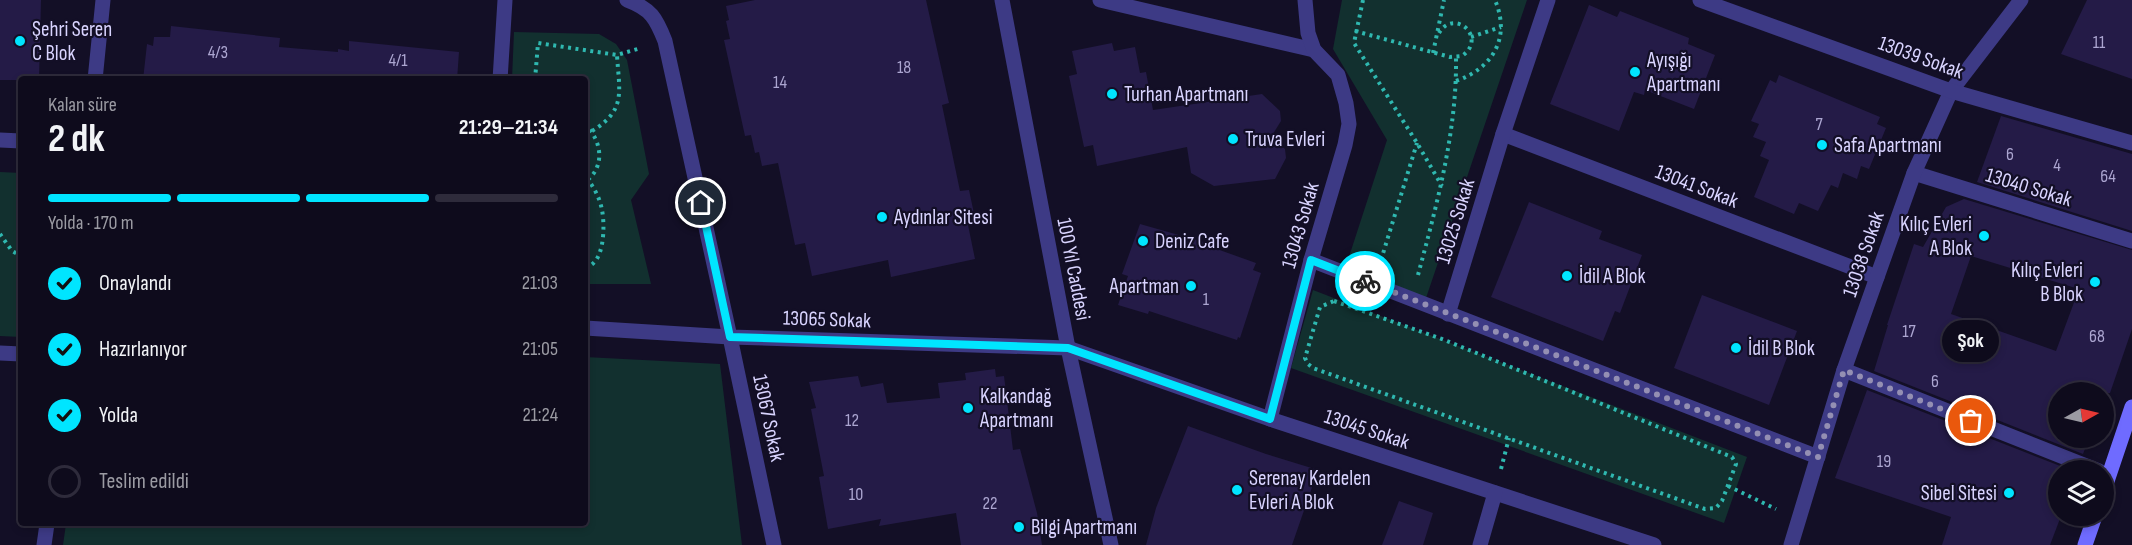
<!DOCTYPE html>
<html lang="tr">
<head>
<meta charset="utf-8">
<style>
  body { margin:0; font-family:"Sofia Sans Condensed",sans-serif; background:#1c1929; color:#f1f3f6; height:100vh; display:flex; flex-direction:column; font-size:22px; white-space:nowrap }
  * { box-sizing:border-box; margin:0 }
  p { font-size:20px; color:#9b9ba3 }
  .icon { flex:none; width:33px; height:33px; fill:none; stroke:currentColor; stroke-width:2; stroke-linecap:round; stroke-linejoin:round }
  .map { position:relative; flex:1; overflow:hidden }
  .panel { position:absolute; left:18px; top:76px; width:570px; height:450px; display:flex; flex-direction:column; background:#0e0b1c; border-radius:6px; box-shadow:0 3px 9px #0003,0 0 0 2px #2e2b3b }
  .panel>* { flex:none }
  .needle { width:39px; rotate:82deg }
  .tools { position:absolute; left:2048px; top:382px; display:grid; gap:12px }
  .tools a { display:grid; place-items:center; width:66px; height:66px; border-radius:50%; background:#0e0b1c; box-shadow:0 3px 9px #0003,0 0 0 2px #2e2b3b; font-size:30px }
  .pin { position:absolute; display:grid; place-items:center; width:51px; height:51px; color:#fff; margin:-26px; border:3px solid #fff; border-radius:50%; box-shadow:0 2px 6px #0007 }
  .courier { position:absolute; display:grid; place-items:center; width:60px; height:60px; margin:-30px; border:4px solid #00e5ff; border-radius:50%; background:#fff; color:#222; box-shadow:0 2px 8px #0007 }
  .bubble { position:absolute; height:42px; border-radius:21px; background:#0e0b1c; box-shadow:0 3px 9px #0003,0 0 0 2px #2e2b3b; font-size:20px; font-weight:700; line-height:42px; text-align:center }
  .head em { font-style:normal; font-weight:700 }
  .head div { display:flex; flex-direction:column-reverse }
  .head { display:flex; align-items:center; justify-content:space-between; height:102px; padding:0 30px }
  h1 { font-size:39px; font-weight:700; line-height:45px }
  .bar { display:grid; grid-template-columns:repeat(4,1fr); gap:9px 6px; align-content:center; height:72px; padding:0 30px }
  .bar i { height:8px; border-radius:4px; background:#2e2b3b }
  .bar .active { background:#00e5ff }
  .bar p { grid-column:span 4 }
  ol { padding:0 30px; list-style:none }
  li { display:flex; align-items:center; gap:18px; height:66px }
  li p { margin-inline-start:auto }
  li .icon { padding:6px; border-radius:50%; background:#00e5ff; color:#111; stroke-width:4 }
  li:last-child { color:#9b9ba3 }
  li i { width:33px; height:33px; border:3px solid #2e2b3b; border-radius:50% }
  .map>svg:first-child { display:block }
  .green { fill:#12302f }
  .building { fill:#241b47; fill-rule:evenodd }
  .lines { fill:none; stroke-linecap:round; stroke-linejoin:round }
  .path { stroke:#2fb8b0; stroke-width:4; stroke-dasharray:3 4.5; stroke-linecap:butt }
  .service { stroke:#3d3a85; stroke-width:15 }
  .minor { stroke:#3d3a85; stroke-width:15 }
  .tertiary { stroke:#3d3a85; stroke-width:15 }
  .secondary { stroke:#6f6bff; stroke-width:15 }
  .done { stroke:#948fb3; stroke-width:6; stroke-dasharray:0 10.8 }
  .route { stroke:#00e5ff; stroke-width:8 }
  .poi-dot { fill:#00e5ff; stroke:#130f26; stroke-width:2 }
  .labels { text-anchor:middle; stroke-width:4.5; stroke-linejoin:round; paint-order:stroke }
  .number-label { font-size:18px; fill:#aca6d1 }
  .poi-label { font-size:21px; fill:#d9d4ff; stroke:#130f26; text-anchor:start }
  .street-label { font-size:21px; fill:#d9d4ff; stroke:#130f26 }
</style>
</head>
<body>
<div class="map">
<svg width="2132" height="545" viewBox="0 0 2132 545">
  <rect width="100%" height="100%" fill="#130f26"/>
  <g class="green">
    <polygon points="1342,0 1527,0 1425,301 1346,266 1387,140 1333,49"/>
    <polygon points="514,32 599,34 616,44 627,60 649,174 631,200 651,284 585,284 585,80 512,79"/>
    <polygon points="0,172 21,173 21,337 0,336"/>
    <polygon points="1313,290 1747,457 1724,523 1291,368"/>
    <polygon points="585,357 720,364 742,545 63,545 66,524 585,524"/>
  </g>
  <g class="building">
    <polygon points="0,0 41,0 39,80 0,80"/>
    <polygon points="755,0 926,0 949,103 942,105 960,191 969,190 976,223 968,225 975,259 891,277 888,260 812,276 805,243 795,245 778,163 762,166 759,152 755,153 751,135 745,136 724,40 730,39 726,21 729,20 726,6"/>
    <polygon points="2087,0 2132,0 2132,79 2061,54"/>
    <polygon points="1589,5 1617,17 1620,11 1689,38 1688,44 1715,55 1694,109 1645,90 1644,95 1634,92 1619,131 1550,104"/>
    <polygon points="171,26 280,38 279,47 338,52 338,49 349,51 349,41 459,52 457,80 143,80 147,44 153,46 154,37 170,37"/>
    <polygon points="1112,43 1114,51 1135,47 1140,73 1146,72 1153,110 1262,94 1280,111 1281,121 1271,137 1285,149 1286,158 1275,179 1214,186 1191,173 1187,147 1097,166 1093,145 1084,147 1069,76 1077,74 1072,51"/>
    <polygon points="1779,75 1880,117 1877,124 1886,128 1869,169 1861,166 1857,179 1843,173 1838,188 1831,185 1818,211 1799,203 1794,214 1754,197 1769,160 1760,156 1766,142 1753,137 1759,124 1751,121 1770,80 1776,83"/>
    <polygon points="2001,116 2132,154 2132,231 1977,182"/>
    <path d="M1964,199L2132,250V329L2110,393H2105L2103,398V393H2058V438H2089L2083,454L1874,371L1888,325H1887L1914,244L1923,247L1946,207ZM1971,256L2079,289L2056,351L1951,314Z"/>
    <polygon points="1529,202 1602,231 1599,239 1642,255 1620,313 1615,311 1603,341 1491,297"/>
    <polygon points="1140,224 1214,245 1214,248 1256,263 1253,270 1261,273 1240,338 1238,337 1237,340 1149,311 1148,314 1118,305 1128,276 1122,274"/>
    <polygon points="1702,295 1797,331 1769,405 1674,368"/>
    <polygon points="995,369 996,377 1004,376 1013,450 1020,449 1037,513 1042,545 961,545 956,513 879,526 881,519 828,529 819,477 824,476 811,409 816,408 809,382 858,376 861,387 883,383 887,403 940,398 938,383 966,380 965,373"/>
    <polygon points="1867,390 2073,471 2058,471 2058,516 2061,516 2050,545 1942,545 1951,517 1835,478"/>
    <polygon points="1188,426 1266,454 1318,470 1292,545 1146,545 1156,508"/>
    <polygon points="1399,501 1433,513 1423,545 1382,545"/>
  </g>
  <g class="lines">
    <g class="path">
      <polyline points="1363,0 1354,43 1417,143 1442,186"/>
      <path d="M1355,31L1450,57L1462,56C1489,37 1452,6 1438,35"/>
      <polyline points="1471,37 1501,27"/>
      <polyline points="1433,53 1444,0"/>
      <polyline points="535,80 538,43 617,55"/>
      <path d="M1456,81C1493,68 1511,38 1495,0"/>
      <path d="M585,124C602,141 606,167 585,182"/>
      <path d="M592,131C627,110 619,91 617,55L641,48"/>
      <polyline points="0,234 12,251 21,256"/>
      <polyline points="1381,260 1417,143"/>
      <path d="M585,267C605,265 605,225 602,210C600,199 595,189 588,180"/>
      <path d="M1418,275C1437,204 1457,131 1456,58"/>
      <polygon points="1334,301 1442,339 1732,457 1736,464 1722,501 1716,508 1705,509 1313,368 1308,364 1305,358 1320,307"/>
      <polyline points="1501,469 1509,438"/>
      <polyline points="1728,486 1776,509"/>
    </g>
    <g class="service">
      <path d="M627,0C651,9 656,18 665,41L730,337"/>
      <polyline points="1100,0 1314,50"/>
      <polyline points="500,80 505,0"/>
      <polyline points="1503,134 1877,277"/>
      <polyline points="0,140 21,141"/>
      <polyline points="1914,173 2132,241"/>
      <polyline points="1311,260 1818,457"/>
      <polyline points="1448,314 1503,134 1548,0"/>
      <polyline points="1068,348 1270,419 1654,545"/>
      <polyline points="0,353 21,354"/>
      <polyline points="1844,370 2099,471"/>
      <polyline points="1270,419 1311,260 1345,145 1349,124 1346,103 1338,75 1314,50 1308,33 1305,0"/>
      <polyline points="1480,545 1495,493"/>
      <polyline points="1791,545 1844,370 1914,173 1951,91 2021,0"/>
    </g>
    <g class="minor">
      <polyline points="1700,0 1951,91 2132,143"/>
      <polyline points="95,80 103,0"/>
      <polyline points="585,328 730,337 1068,348"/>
      <polyline points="730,337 774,545"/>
      <polyline points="44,545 47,524"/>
    </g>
    <polyline class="tertiary" points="1002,0 1068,348 1111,545"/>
    <g class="secondary">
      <polyline points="2103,493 2132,407"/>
      <polyline points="2085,545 2095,516"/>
    </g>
  </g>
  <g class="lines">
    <polyline class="done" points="1365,281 1818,457 1844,370 1971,421"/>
    <polyline class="route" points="701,203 730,337 1068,348 1270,419 1311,260 1365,281"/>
  </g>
  <g class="poi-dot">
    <circle cx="20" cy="41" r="6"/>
    <circle cx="1635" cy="72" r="6"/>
    <circle cx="1112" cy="94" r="6"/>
    <circle cx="1233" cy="139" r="6"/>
    <circle cx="1822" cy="145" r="6"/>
    <circle cx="882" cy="217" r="6"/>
    <circle cx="1984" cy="236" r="6"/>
    <circle cx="1143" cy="241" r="6"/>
    <circle cx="1567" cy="276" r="6"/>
    <circle cx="2095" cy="282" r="6"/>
    <circle cx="1191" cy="286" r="6"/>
    <circle cx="1736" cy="348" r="6"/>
    <circle cx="968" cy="408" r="6"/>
    <circle cx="1237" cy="490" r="6"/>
    <circle cx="2009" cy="493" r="6"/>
    <circle cx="1019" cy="527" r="6"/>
  </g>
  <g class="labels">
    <g class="number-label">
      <text x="2099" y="48">11</text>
      <text x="218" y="58">4/3</text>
      <text x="398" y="66">4/1</text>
      <text x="904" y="73">18</text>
      <text x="780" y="88">14</text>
      <text x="1819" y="130">7</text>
      <text x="2010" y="160">6</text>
      <text x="2057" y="171">4</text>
      <text x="2108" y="182">64</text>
      <text x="1206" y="305">1</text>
      <text x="1909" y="337">17</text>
      <text x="2097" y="342">68</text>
      <text x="1935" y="387">6</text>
      <text x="852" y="426">12</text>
      <text x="1884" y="467">19</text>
      <text x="856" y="500">10</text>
      <text x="990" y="509">22</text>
    </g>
    <g class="poi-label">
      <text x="32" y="36">Şehri Seren<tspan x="32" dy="24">C Blok</tspan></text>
      <text x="1647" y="67">Ayışığı<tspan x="1647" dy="24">Apartmanı</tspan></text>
      <text x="1124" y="101">Turhan Apartmanı</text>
      <text x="1245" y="146">Truva Evleri</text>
      <text x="1834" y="152">Safa Apartmanı</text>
      <text x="894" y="224">Aydınlar Sitesi</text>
      <text x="1972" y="231" text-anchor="end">Kılıç Evleri<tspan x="1972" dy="24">A Blok</tspan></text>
      <text x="1155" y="248">Deniz Cafe</text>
      <text x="2083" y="277" text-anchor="end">Kılıç Evleri<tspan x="2083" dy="24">B Blok</tspan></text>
      <text x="1579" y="283">İdil A Blok</text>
      <text x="1179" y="293" text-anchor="end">Apartman</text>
      <text x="1748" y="355">İdil B Blok</text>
      <text x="980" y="403">Kalkandağ<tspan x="980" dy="24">Apartmanı</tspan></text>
      <text x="1249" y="485">Serenay Kardelen<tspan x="1249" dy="24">Evleri A Blok</tspan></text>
      <text x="1997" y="500" text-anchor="end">Sibel Sitesi</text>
      <text x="1031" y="534">Bilgi Apartmanı</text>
    </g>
    <g class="street-label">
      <text transform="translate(1921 57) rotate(20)" y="7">13039 Sokak</text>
      <text transform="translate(1697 186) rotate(21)" y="7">13041 Sokak</text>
      <text transform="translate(2029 187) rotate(17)" y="7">13040 Sokak</text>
      <text transform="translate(1455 221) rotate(-73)" y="7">13025 Sokak</text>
      <text transform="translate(1300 225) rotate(-74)" y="7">13043 Sokak</text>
      <text transform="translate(1863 254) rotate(-71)" y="7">13038 Sokak</text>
      <text transform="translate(1074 269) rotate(79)" y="7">100 Yıl Caddesi</text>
      <text transform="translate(827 319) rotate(2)" y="7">13065 Sokak</text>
      <text transform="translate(769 418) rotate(78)" y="7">13067 Sokak</text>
      <text transform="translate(1367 429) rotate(18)" y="7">13045 Sokak</text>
    </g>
  </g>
</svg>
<div class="tools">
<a><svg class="needle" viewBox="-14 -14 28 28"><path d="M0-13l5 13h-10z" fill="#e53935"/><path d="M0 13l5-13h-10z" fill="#9b9ba3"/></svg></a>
<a><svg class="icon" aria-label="layers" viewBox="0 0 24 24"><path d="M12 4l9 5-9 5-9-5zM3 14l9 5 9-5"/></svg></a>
</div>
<div class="pin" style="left:1971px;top:421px;background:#ea580c"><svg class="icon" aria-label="bag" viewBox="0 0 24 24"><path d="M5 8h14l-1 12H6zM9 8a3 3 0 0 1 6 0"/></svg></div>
<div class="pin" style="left:701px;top:203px;background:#1f2937"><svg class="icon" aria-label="home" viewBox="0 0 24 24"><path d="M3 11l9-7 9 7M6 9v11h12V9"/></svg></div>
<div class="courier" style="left:1365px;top:281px"><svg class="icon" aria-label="bike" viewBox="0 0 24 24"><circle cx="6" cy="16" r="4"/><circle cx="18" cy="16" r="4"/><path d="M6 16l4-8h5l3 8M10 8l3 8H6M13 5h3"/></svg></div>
<div class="bubble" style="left:1942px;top:320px;width:57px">Şok</div>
<section class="panel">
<div class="head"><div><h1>2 dk</h1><p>Kalan süre</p></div><em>21:29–21:34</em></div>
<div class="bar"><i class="active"></i><i class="active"></i><i class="active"></i><i></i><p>Yolda · 170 m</p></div>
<ol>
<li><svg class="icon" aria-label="check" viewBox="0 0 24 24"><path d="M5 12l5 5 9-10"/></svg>Onaylandı<p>21:03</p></li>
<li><svg class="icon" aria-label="check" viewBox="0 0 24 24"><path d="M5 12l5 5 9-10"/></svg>Hazırlanıyor<p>21:05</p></li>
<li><svg class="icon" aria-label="check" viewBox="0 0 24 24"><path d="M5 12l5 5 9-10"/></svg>Yolda<p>21:24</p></li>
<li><i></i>Teslim edildi</li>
</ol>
</section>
</div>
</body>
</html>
